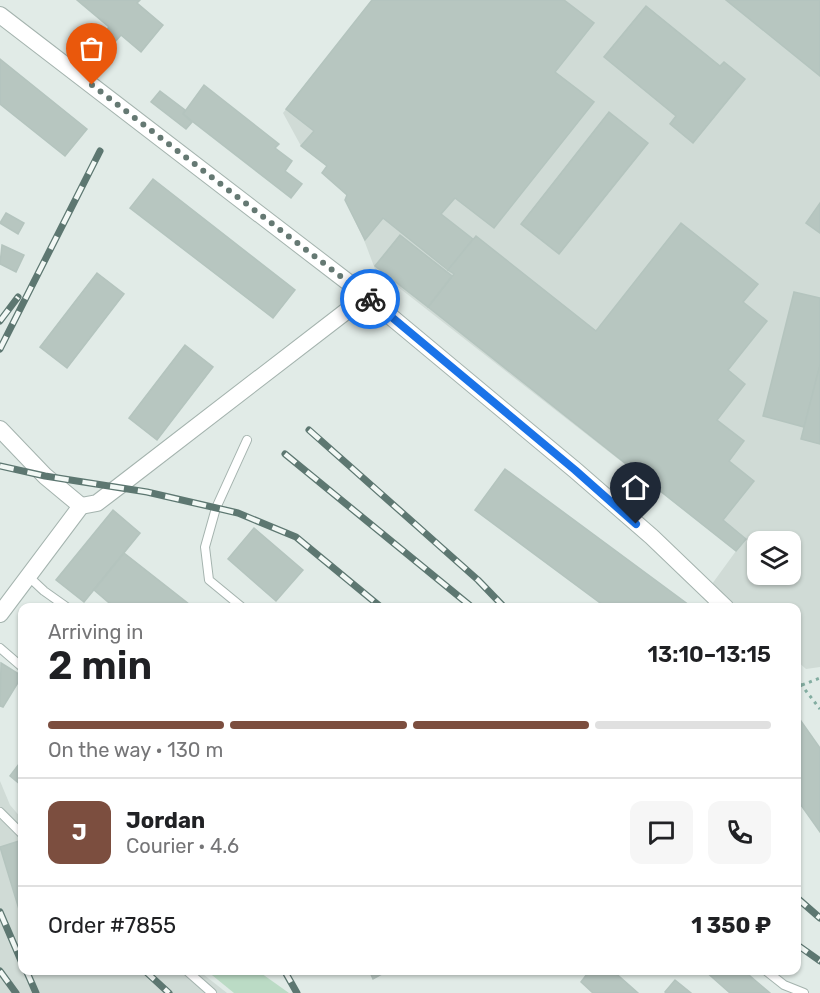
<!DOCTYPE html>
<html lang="en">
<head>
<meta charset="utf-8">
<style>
  body { margin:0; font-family:Rubik,sans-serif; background:#f6f6f6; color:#202124; height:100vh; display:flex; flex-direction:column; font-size:22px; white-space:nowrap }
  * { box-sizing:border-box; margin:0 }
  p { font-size:20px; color:#757577 }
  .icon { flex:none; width:33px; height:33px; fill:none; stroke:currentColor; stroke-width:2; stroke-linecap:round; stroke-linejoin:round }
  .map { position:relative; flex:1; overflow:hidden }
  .panel { position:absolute; left:18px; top:603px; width:783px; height:372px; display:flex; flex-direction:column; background:#fff; border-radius:12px; box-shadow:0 2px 4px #0004 }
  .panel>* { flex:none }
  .fabs { position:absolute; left:747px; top:531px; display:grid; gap:12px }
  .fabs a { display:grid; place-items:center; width:54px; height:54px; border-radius:12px; background:#fff; box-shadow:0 2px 4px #0004; font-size:30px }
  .pin { position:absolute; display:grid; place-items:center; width:51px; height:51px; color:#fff; margin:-62px -26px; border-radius:50% 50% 50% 0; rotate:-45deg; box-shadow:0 0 6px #0007 }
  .pin .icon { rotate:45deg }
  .courier { position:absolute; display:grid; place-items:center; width:60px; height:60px; margin:-30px; border:4px solid #1a73e8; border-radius:50%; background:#fff; color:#222; box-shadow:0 2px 8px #0007 }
  .summary em { font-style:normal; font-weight:600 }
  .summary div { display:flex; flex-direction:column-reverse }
  .summary { display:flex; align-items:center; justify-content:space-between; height:102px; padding:0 30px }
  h1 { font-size:39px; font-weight:600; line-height:45px }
  .bar { display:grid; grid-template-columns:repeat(4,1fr); gap:9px 6px; align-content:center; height:72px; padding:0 30px }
  .bar i { height:8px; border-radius:4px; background:#e0e0e0 }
  .bar .current { background:#7c4e3f }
  .bar p { grid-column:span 4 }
  .line { display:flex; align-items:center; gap:15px; padding:0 30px; border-top:2px solid #e0e0e0 }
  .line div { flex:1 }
  .round { display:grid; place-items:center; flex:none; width:63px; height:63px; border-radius:12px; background:#f6f6f6 }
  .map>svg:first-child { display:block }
  .built { fill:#d0dbd6; fill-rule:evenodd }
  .green { fill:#bbdbc5 }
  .building { fill:#b7c6c0; stroke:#b4c4be; stroke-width:1.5 }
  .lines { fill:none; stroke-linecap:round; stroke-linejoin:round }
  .lane-casing { stroke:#a4b3ae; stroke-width:10 }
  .street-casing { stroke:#a4b3ae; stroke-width:18 }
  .path { stroke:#83ada1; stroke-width:3; stroke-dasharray:3 4.5; stroke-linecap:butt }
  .lane { stroke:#fff; stroke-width:8 }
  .street { stroke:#fff; stroke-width:16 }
  .rail-casing { stroke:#5d7771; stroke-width:7 }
  .rail { stroke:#f2f8f5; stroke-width:4.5; stroke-dasharray:14; stroke-linecap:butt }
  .done { stroke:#657973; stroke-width:6; stroke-dasharray:0 10.8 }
  .route { stroke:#1a73e8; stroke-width:8 }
</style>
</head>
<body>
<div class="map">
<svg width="820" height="993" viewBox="0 0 820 993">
  <rect width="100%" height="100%" fill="#e1ebe7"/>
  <g class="built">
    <path d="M372,0H820V667L806,669L797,661L796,608L738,607L712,584L736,551L375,269L364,240L345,200L347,195L322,173L327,166L301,146L283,113ZM758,542H790V574H758Z"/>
    <polygon points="0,781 10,805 22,819 22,970 199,971 227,993 0,993"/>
  </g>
  <polygon class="green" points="207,971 258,971 289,993 234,993"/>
  <g class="building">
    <polygon points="77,0 140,0 137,3 163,25 141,52 121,35 114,43 103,34 109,27"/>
    <polygon points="372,0 564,0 594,23 555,72 594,102 494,228 455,198 441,214 473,239 448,270 383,218 365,240 345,200 347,195 322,173 327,166 301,146 314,131 286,109"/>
    <polygon points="726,0 820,0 820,76"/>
    <polygon points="646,6 720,66 724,62 745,79 693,143 670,124 676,116 604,57"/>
    <polygon points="0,59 87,129 65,156 0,104"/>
    <polygon points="204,85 279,144 275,148 292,161 285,171 302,184 291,198 183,114"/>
    <polygon points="160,91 185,110 183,114 192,122 186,129 151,102"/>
    <polygon points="609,112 648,143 559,254 521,224"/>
    <polygon points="153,179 295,290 273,318 130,208"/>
    <polygon points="820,203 820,233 806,223"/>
    <polygon points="6,213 24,223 18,234 0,223"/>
    <polygon points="681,223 758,284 743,302 767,321 728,370 745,384 717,420 744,441 729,461 754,481 723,520 746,539 736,551 428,307 454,274 448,270 476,236 596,331"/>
    <polygon points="400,235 452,276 428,307 375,266"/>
    <polygon points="2,245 24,255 16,272 0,264"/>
    <polygon points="97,273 124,294 67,368 40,347"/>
    <polygon points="794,292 820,298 820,365 804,427 763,416"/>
    <polygon points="185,345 213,367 157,440 129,418"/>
    <polygon points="820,365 820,444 801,439"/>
    <polygon points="505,469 693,608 607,608 475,510"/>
    <polygon points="113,510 140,533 84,602 56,580"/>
    <polygon points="254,528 303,570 276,601 228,559"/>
    <polygon points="124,553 194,608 115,608 94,590"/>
    <polygon points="1,663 22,676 3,707 0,706"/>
    <polygon points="796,714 820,748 820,832 796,798"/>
    <polygon points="22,760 22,786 10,776"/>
    <polygon points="19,841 22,853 22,919 0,847"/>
    <polygon points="369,970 389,970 373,979"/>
    <polygon points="590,970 612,970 638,993 593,993 581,982"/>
    <polygon points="704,970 743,970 770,993 730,993"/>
    <polygon points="675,980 691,993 666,993 665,992"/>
  </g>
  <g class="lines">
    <defs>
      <g id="lane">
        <polyline points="28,576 44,591 68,608"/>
        <polyline points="243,608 209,580 205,547 216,508 247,440"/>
        <polyline points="0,648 22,667"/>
        <polyline points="0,812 22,834"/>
        <polyline points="186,970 212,993"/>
        <polyline points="765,970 784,985 804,993"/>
      </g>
      <g id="street">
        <polyline points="0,15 366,296 575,470 652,537 726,608"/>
        <polyline points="0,429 45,476 81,506 0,614"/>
        <polyline points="81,506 97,503 118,487 366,296"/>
      </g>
    </defs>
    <use href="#lane" class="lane-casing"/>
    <use href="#street" class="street-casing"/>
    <g class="path">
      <polyline points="796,678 820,709"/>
      <polyline points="802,685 820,678"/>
    </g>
    <use href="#lane" class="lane"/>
    <use href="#street" class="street"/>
    <defs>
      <g id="rail">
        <polyline points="0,321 18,297"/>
        <polyline points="0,349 100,151"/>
        <polyline points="309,430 478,580 505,608"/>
        <polyline points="285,454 473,608"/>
        <polyline points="0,466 45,476 147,492 238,513 296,537 382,608"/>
        <polyline points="796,897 820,918"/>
        <polyline points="0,912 22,963"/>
        <polyline points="796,944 820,961"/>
        <polyline points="26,970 36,993"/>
        <polyline points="144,970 169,993"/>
        <polyline points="284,970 297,993"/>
        <polyline points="0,971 16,993"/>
      </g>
    </defs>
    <use href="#rail" class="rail-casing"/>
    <use href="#rail" class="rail"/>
  </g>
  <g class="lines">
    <polyline class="done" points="92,85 370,299"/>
    <polyline class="route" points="370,299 575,470 636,524"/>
  </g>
</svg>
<div class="fabs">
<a><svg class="icon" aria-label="layers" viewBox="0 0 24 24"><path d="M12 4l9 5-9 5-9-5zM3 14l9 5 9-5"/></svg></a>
</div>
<div class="pin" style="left:92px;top:85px;background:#ea580c"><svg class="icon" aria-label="bag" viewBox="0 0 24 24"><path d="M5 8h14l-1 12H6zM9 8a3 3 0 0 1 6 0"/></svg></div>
<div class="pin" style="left:636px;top:524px;background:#1f2937"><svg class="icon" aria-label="home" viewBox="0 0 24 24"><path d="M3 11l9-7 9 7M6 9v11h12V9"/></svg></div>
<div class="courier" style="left:370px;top:299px"><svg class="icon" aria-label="bike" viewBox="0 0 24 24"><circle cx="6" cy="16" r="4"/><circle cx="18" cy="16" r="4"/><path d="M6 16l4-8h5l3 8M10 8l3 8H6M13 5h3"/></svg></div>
<section class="panel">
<div class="summary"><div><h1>2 min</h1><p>Arriving in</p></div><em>13:10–13:15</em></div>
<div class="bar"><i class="current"></i><i class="current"></i><i class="current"></i><i></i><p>On the way · 130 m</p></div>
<div class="line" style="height:108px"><b class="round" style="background:#7c4e3f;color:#fff">J</b><div><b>Jordan</b><p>Courier · 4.6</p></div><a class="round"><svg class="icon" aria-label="chat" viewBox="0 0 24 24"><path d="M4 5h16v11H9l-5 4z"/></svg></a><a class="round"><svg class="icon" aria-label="phone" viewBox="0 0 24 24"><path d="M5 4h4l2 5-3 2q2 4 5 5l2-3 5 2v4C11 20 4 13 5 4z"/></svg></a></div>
<div class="line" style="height:78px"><div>Order #7855</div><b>1 350 ₽</b></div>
</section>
</div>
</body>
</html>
